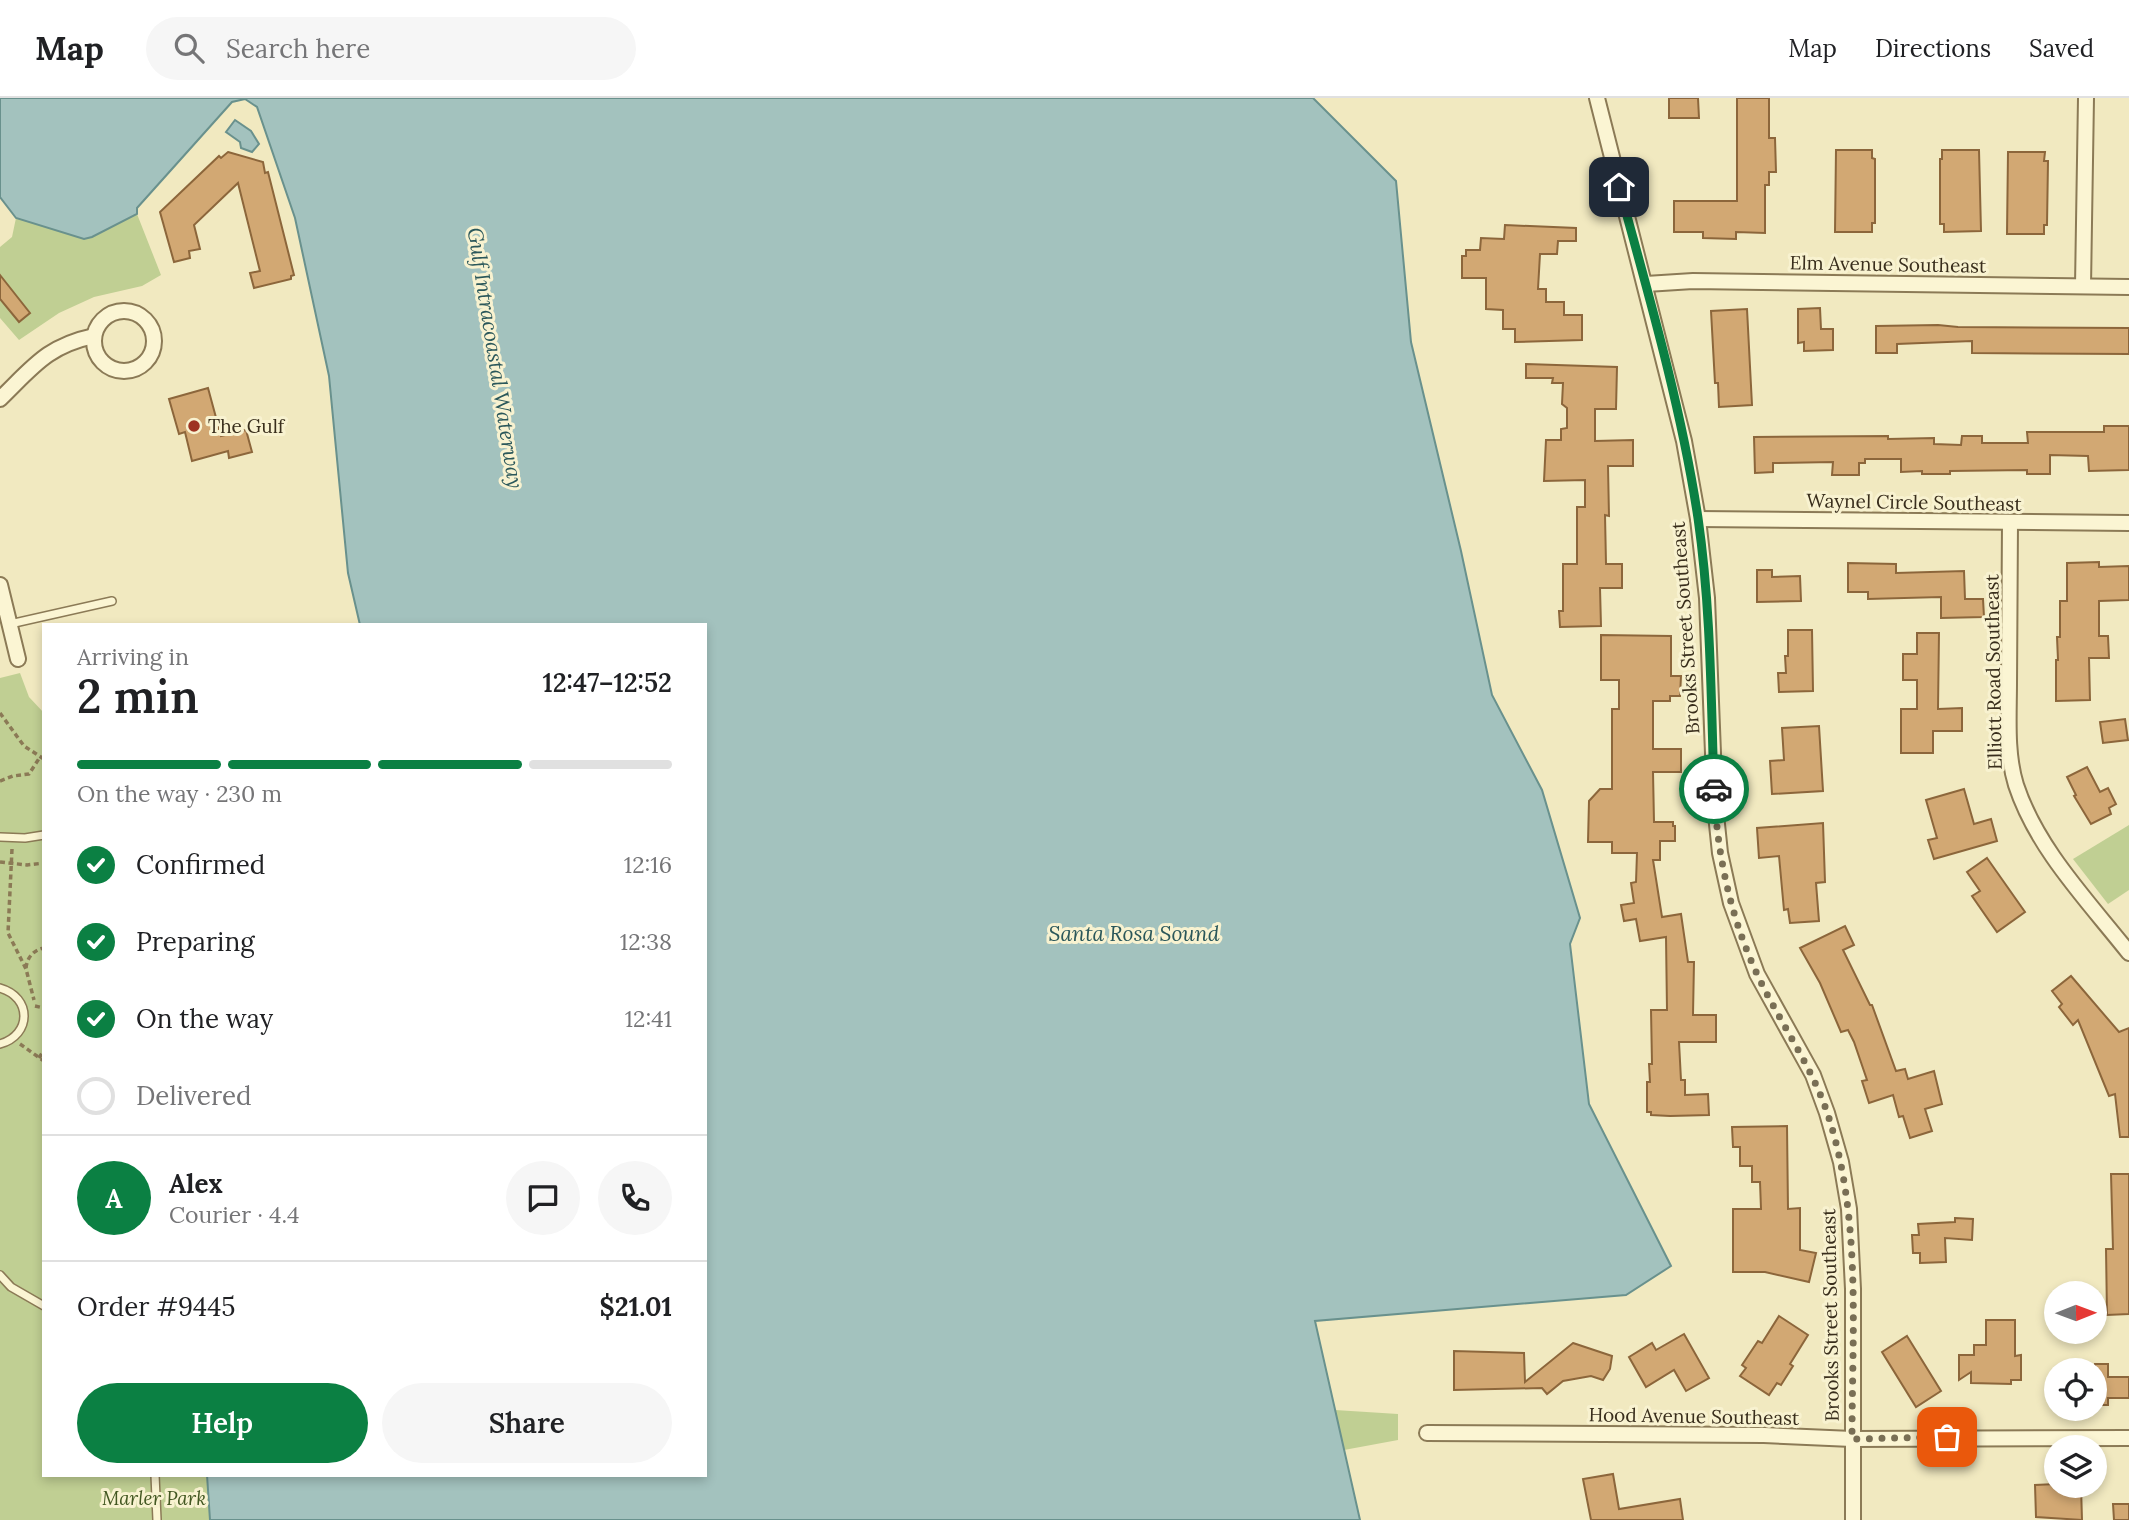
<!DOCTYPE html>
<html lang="en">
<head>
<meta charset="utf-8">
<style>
  body { margin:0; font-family:Lora,serif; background:#f6f6f6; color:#202124; height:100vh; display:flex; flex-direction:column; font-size:26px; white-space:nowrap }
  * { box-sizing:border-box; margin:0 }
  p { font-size:23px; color:#757577 }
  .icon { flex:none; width:38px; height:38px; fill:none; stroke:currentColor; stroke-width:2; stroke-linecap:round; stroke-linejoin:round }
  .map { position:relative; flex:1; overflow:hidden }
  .sheet { position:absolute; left:42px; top:525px; width:665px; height:854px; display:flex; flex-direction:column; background:#fff; border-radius:0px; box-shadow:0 4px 10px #0003 }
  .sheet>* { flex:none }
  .needle { width:46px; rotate:89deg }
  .controls { position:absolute; left:2044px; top:1183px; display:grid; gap:14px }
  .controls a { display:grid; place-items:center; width:63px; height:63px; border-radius:50%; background:#fff; box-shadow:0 4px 10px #0003; font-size:35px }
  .pin { position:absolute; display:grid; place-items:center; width:60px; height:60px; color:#fff; margin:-30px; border-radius:14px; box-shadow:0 4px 10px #0006 }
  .courier { position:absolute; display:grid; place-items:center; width:70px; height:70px; margin:-35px; border:5px solid #0b8043; border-radius:50%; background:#fff; color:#222; box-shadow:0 2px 9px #0007 }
  .head em { font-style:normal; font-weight:600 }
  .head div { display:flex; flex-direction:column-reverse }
  .head { display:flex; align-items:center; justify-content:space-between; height:119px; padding:0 35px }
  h1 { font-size:46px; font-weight:600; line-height:52px }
  .bar { display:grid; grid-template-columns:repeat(4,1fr); gap:10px 7px; align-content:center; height:84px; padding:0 35px }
  .bar i { height:9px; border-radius:5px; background:#e0e0e0 }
  .bar .current { background:#0b8043 }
  .bar p { grid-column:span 4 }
  .line { display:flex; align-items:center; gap:18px; padding:0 35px; border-top:2px solid #e0e0e0 }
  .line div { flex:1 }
  .round { display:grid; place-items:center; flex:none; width:74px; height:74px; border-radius:37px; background:#f6f6f6 }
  ol { padding:0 35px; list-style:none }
  li { display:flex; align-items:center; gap:21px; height:77px }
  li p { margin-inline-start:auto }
  li .icon { padding:7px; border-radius:50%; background:#0b8043; color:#fff; stroke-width:4 }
  li:last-child { color:#757577 }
  li i { width:38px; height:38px; border:4px solid #e0e0e0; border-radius:50% }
  .action { display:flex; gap:14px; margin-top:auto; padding:14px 35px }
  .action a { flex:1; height:80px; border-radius:42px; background:#0b8043; color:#fff; font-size:28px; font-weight:600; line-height:80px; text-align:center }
  .action a+a { background:#f6f6f6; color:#202124 }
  header { display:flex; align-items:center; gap:42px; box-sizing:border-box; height:98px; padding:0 35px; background:#fff; border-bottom:2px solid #e0e0e0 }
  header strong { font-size:33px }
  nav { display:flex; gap:38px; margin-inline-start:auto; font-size:24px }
  .search { width:490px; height:63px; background:#f6f6f6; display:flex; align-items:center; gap:18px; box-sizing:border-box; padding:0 24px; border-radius:38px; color:#757577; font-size:26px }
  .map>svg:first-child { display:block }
  .green { fill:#c0cf93 }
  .water { fill:#a3c2be; stroke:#69918d; stroke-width:2 }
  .building { fill:#d2a873; stroke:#8c663b; stroke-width:2 }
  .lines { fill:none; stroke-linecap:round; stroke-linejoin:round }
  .lane-casing { stroke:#8b7a56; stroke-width:10 }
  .street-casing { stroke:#8b7a56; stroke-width:18 }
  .path { stroke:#8b7a56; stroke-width:3.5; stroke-dasharray:5 3.5; stroke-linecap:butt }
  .lane { stroke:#fbf5d3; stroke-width:7 }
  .street { stroke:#fbf5d3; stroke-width:14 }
  .done { stroke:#796f55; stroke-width:7; stroke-dasharray:0 12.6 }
  .route { stroke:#0b8043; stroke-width:9 }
  .poi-dot { fill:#9e3322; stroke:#f8f2d0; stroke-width:2.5 }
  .labels { text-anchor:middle; stroke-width:6; stroke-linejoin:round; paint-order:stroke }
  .street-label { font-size:19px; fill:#392e1c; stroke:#f8f2d0 }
  .poi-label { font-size:19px; fill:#392e1c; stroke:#f8f2d0; text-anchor:start }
  .park-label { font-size:19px; font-style:italic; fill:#425721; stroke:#f8f2d0 }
  .water-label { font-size:21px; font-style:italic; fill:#2a575a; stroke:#f8f2d0 }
</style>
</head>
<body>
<header>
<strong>Map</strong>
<div class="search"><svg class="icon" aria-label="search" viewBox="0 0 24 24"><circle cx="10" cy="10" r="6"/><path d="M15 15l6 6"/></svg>Search here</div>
<nav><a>Map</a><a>Directions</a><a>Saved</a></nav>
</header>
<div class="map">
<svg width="2129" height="1422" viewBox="0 0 2129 1422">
  <rect width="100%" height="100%" fill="#f1e9c0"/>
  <g class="green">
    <polygon points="137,116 161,177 142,188 94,199 59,215 19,242 0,220 0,149 12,139 16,120 84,141 92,139"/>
    <polygon points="20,575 29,599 44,615 44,1377 207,1377 210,1422 0,1422 0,580"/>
    <polygon points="2129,727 2129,792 2108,806 2073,761"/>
    <polygon points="1335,1312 1398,1316 1398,1342 1344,1352"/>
  </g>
  <g class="water">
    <polygon points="0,0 1313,0 1396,83 1411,244 1461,453 1492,597 1542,692 1580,820 1570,846 1589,1006 1671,1168 1626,1197 1315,1223 1360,1422 210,1422 207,1377 705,1377 705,527 360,527 348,475 329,278 295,120 257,9 245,1 232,4 137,110 137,116 92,139 84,141 16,120 0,99"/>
    <polygon points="235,22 251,33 259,46 252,54 241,50 240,44 226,34"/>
  </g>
  <g class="building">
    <polygon points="1669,0 1698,0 1699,20 1669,20"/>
    <polygon points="1737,0 1769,0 1769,40 1775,40 1776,74 1769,74 1769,87 1765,87 1765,135 1736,134 1736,141 1703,140 1703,134 1674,134 1674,103 1737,103"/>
    <polygon points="1836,52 1872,52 1872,60 1875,61 1875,125 1872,125 1872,134 1835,134"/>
    <polygon points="1942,52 1979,52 1981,133 1944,134 1944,126 1940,126 1940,61 1942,61"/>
    <polygon points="228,54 263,64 265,75 268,74 294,177 291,178 291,181 254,190 250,175 260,173 238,85 194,127 200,151 189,153 190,160 174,164 160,114 219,58 221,60"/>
    <polygon points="2008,54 2045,54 2044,63 2048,63 2047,127 2044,127 2044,136 2007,136"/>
    <polygon points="1505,127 1576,130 1576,143 1558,143 1557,156 1540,156 1538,191 1546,191 1546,204 1564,204 1564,217 1582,217 1582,242 1515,244 1515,231 1503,231 1503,212 1486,211 1486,180 1462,180 1462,158 1466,158 1466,152 1480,152 1481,140 1504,141"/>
    <polygon points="0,177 30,215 19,224 0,201"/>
    <polygon points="1820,210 1821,231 1833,231 1833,252 1804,253 1804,244 1798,245 1798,211"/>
    <polygon points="1747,211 1752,307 1719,309 1718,285 1715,285 1711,213"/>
    <polygon points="1938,227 1958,229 2129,230 2129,256 1972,255 1972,243 1897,246 1897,255 1876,255 1876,228"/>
    <polygon points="1526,266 1617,269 1616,311 1595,311 1595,343 1633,342 1633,368 1608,368 1609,418 1605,417 1606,466 1622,466 1622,490 1600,490 1601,528 1560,529 1559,513 1563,513 1563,466 1577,466 1577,409 1585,409 1585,382 1544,383 1546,342 1561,342 1561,331 1567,330 1567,310 1562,306 1563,285 1552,285 1553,280 1526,280"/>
    <polygon points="208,290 221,338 246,332 252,354 229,360 228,353 192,363 185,334 179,336 169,301"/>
    <polygon points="2104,328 2129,328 2129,372 2089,373 2088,358 2050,357 2050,376 2027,376 2027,372 1950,373 1950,376 1922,376 1922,373 1901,374 1901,361 1865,361 1865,365 1859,365 1859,377 1832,377 1833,364 1773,365 1773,374 1755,375 1754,339 1888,338 1888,341 1934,340 1934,346 1961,347 1962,338 1982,338 1982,345 2028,345 2027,334 2104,334"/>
    <polygon points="2099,464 2099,469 2129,468 2129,502 2099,503 2099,538 2108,538 2109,560 2089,560 2090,602 2056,603 2056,562 2058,562 2057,539 2060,539 2060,503 2067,503 2067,465"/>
    <polygon points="1848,465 1896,466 1896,475 1964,473 1965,501 1983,501 1984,519 1941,520 1941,499 1868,501 1868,494 1848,494"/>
    <polygon points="1757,472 1772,472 1772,479 1800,478 1801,503 1757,504"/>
    <polygon points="1788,532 1812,532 1813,593 1779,594 1778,575 1786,575 1785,558 1788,558"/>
    <polygon points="1917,535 1939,535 1938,611 1962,610 1962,633 1933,633 1933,655 1901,655 1901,611 1917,611 1917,582 1903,582 1903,556 1917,556"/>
    <polygon points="1601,537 1671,538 1671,578 1681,578 1680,598 1670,598 1670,603 1653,603 1653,651 1681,651 1681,674 1653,674 1654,724 1673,724 1673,728 1675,728 1675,743 1660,743 1660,762 1653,762 1662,819 1681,816 1688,864 1694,864 1693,917 1716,917 1716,944 1679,944 1681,982 1685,982 1685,997 1708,996 1709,1017 1670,1018 1651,1017 1651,1014 1647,1014 1647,984 1650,984 1649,966 1652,966 1651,912 1667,912 1666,839 1640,843 1636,821 1624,823 1621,807 1634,805 1631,785 1636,784 1637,755 1612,755 1612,744 1588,744 1589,703 1600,691 1612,691 1612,611 1619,611 1619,582 1601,582"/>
    <polygon points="2125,621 2128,642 2103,645 2100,624"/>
    <polygon points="1819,628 1823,693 1772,696 1770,663 1784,662 1782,630"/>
    <polygon points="2087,669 2100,694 2108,690 2116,706 2109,710 2111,716 2091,726 2074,698 2076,697 2067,679"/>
    <polygon points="1964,691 1974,726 1991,721 1997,743 1934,761 1928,742 1937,740 1926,702"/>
    <polygon points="1823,725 1825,784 1816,785 1819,823 1790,825 1788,811 1784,812 1779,758 1759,760 1757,730"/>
    <polygon points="1987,760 2025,814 1997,834 1972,798 1980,793 1967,774"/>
    <polygon points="1845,828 1854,847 1843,852 1870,907 1872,907 1896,973 1905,971 1908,981 1934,973 1942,1006 1925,1011 1932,1033 1910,1040 1903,1018 1899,1019 1893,997 1869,1005 1862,983 1867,982 1854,944 1848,932 1841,934 1820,885 1800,850"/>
    <polygon points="2071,878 2119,934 2129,930 2129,1039 2120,1039 2115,996 2109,998 2078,922 2073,927 2059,909 2062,906 2052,893"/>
    <polygon points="1787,1028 1788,1111 1800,1110 1800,1152 1816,1155 1809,1184 1765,1174 1733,1174 1733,1111 1761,1111 1760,1084 1752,1084 1752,1068 1740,1068 1740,1049 1733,1049 1732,1029"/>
    <polygon points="2111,1076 2129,1076 2129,1216 2107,1217 2106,1151 2113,1151"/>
    <polygon points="1955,1120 1973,1121 1972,1142 1945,1140 1946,1164 1920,1165 1920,1155 1913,1155 1912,1137 1919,1137 1918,1126 1955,1124"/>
    <polygon points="1779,1218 1808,1237 1790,1266 1793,1268 1781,1287 1777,1285 1769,1297 1740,1278 1746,1270 1742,1267 1758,1243 1762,1245"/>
    <polygon points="1986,1222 2015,1222 2015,1258 2021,1257 2021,1282 2011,1282 2011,1286 1971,1285 1971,1274 1959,1282 1959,1257 1974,1257 1974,1247 1986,1247"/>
    <polygon points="1684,1236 1709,1280 1686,1293 1674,1272 1646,1289 1629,1259 1652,1245 1656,1252"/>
    <polygon points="1907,1238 1941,1293 1916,1309 1882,1254"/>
    <polygon points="1573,1245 1612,1258 1610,1271 1603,1282 1591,1278 1563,1283 1547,1296 1542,1290 1454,1292 1454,1253 1524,1255 1525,1284"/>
    <polygon points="2095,1266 2108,1266 2108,1279 2129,1279 2129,1300 2108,1300 2108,1307 2095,1307"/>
    <polygon points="1613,1376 1619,1411 1680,1401 1683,1422 1591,1422 1583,1381"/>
    <polygon points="2056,1386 2056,1388 2081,1388 2082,1422 2036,1419 2035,1387"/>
    <polygon points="2113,1406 2129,1406 2129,1422 2114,1422"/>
  </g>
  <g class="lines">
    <defs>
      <g id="lane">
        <polyline points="10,526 112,503"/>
        <polyline points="0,739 25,740 44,737"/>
        <path d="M0,890C32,899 32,937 0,946"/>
        <polyline points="0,1177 11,1189 44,1208"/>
        <polyline points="155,1377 157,1422"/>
      </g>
      <g id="street">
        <polyline points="1597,0 1684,343 1698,421 1707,500 1715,707 1720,755 1731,805 1757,876 1813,977 1827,1015 1841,1064 1849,1111 1853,1191 1853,1422"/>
        <polyline points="1646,186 1693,183 2129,189"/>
        <polyline points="2083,188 2086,0"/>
        <circle cx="124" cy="243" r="30"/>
        <path d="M0,301C33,269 47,248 94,238"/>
        <polyline points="1698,421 2129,425"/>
        <path d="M2010,424C2010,478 2009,532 2009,585C2009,618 2006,655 2016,687C2037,751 2088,803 2129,855"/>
        <polyline points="0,487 18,561"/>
        <polyline points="1427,1335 1764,1337 1852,1341 2129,1340"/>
      </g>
    </defs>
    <use href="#lane" class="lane-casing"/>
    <use href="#street" class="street-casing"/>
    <g class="path">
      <polyline points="0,615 24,648 44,661"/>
      <polyline points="0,683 13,678 29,676 40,659"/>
      <polyline points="12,751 8,835 26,871 34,902"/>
      <polyline points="0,764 27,767 44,765"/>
      <path d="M26,870C27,860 33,852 44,850"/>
      <polyline points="35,908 44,910"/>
      <polyline points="20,946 44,963"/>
      <polyline points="39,960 44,952"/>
    </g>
    <use href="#lane" class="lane"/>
    <use href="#street" class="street"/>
  </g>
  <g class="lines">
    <path class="done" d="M1714,691C1717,755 1730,818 1757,876C1779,923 1810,965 1827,1014C1862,1119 1852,1232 1852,1341L1947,1339"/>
    <path class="route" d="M1619,89C1649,198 1681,308 1698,420C1711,510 1711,601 1714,691"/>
  </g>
  <circle class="poi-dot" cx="194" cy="328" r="7"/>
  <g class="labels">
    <g class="street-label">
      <text transform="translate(1888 166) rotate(1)" y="7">Elm Avenue Southeast</text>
      <text transform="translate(1914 404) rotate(1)" y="7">Waynel Circle Southeast</text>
      <text transform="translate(1685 530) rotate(-94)" y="7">Brooks Street Southeast</text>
      <text transform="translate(1993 574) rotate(-91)" y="7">Elliott Road Southeast</text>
      <text transform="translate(1830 1217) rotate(-91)" y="7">Brooks Street Southeast</text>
      <text transform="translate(1694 1318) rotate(1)" y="7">Hood Avenue Southeast</text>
    </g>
    <g class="poi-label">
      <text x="208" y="335">The Gulf</text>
    </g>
    <g class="park-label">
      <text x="154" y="1407">Marler Park</text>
    </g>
    <g class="water-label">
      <text transform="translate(495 260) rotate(81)" y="7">Gulf Intracoastal Waterway</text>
      <text x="1134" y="843">Santa Rosa Sound</text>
    </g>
  </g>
</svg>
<div class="controls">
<a><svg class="needle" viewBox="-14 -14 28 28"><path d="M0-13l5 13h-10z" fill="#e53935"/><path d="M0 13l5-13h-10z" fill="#757577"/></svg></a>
<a><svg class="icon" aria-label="locate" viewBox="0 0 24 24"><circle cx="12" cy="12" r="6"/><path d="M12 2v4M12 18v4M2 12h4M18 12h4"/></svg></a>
<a><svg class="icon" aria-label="layers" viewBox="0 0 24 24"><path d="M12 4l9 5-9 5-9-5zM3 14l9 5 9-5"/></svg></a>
</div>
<div class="pin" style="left:1947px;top:1339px;background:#ea580c"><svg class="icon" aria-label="bag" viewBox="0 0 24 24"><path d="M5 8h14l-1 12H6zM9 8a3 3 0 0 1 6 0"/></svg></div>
<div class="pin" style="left:1619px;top:89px;background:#1f2937"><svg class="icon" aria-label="home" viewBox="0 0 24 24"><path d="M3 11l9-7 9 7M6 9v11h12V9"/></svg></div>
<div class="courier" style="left:1714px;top:691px"><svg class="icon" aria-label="car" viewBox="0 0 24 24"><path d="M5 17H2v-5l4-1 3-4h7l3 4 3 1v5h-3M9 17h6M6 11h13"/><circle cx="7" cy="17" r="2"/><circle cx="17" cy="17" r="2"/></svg></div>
<section class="sheet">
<div class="head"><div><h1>2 min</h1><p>Arriving in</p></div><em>12:47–12:52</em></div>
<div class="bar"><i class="current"></i><i class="current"></i><i class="current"></i><i></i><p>On the way · 230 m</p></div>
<ol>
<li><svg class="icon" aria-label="check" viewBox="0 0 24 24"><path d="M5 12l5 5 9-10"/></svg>Confirmed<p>12:16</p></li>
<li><svg class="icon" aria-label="check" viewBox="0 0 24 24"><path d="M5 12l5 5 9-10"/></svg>Preparing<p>12:38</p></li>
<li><svg class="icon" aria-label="check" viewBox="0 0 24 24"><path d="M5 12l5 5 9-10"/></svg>On the way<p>12:41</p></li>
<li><i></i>Delivered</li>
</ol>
<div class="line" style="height:126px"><b class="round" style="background:#0b8043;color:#fff">A</b><div><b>Alex</b><p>Courier · 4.4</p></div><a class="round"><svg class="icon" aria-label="chat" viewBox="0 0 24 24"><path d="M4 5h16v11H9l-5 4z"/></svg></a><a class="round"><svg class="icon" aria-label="phone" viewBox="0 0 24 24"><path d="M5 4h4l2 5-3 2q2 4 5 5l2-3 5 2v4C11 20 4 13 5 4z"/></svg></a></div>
<div class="line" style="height:91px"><div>Order #9445</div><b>$21.01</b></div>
<div class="action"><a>Help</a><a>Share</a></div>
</section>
</div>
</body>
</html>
